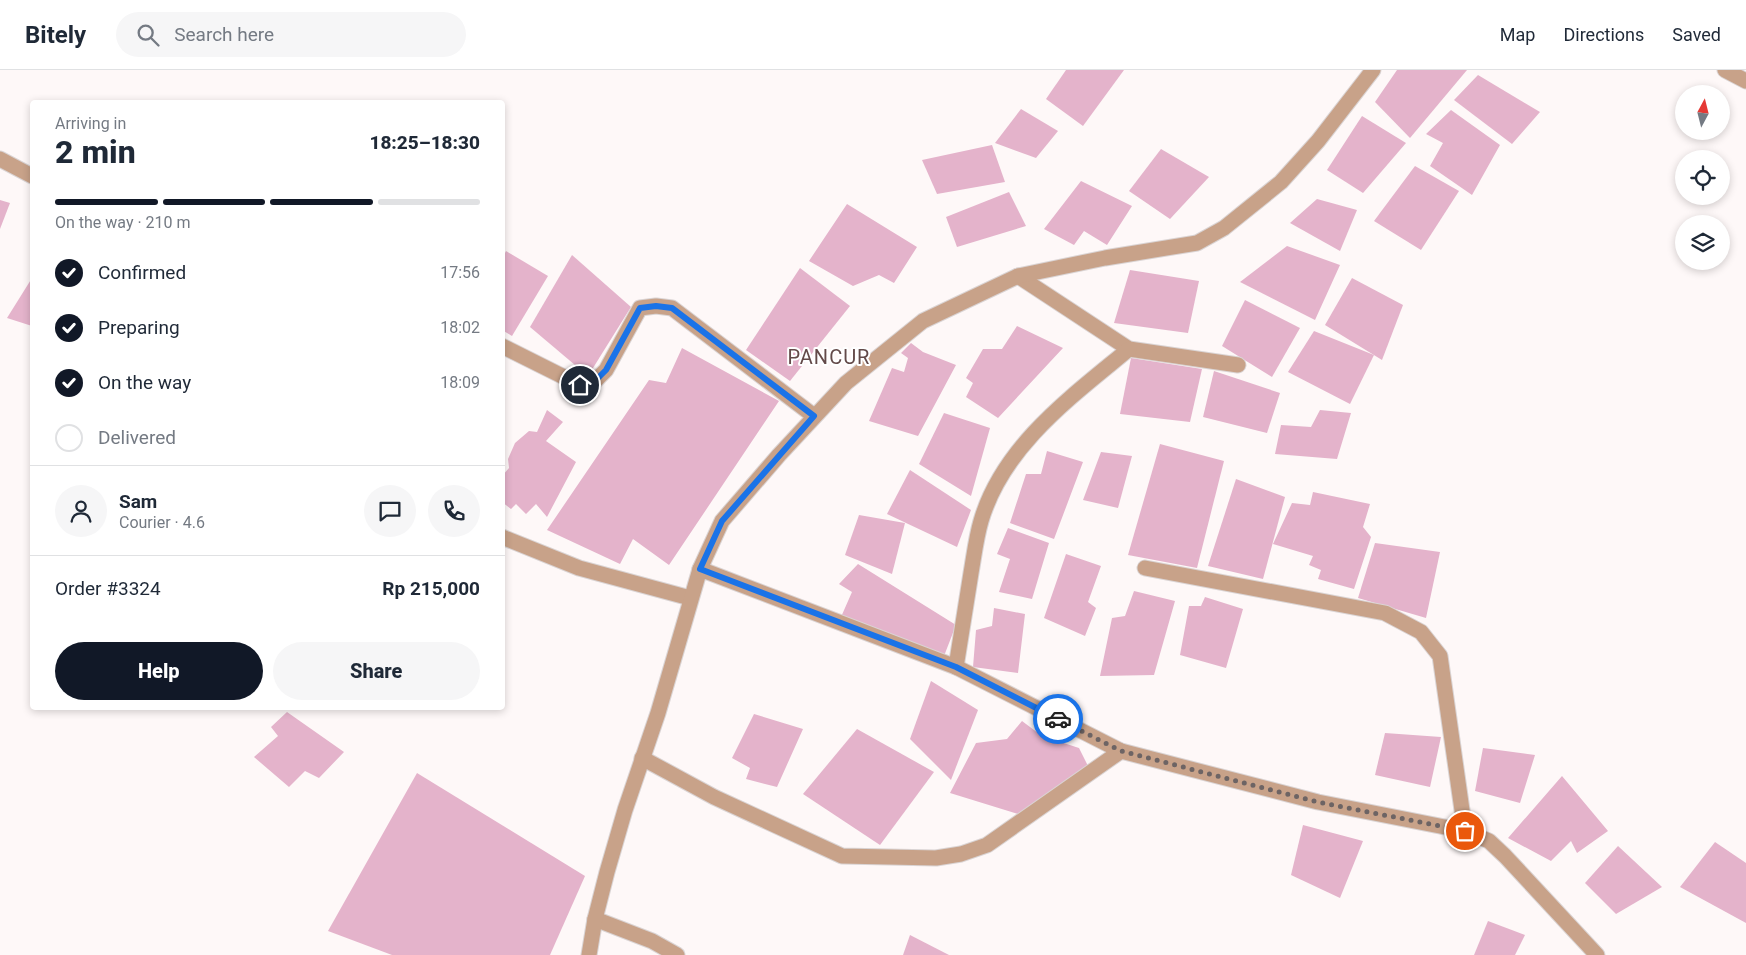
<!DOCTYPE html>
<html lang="en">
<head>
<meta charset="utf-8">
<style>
  body { margin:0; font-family:Roboto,sans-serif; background:#f6f6f7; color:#1f2937; height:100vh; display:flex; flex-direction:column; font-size:19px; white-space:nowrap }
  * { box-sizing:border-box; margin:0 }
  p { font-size:16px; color:#747a83 }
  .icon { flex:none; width:28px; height:28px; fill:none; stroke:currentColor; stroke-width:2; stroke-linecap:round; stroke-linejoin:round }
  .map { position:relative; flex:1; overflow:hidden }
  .panel { position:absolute; left:30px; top:30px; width:475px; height:610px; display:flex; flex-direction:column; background:#fff; border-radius:5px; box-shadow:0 2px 8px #0003 }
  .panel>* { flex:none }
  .needle { width:32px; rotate:7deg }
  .buttons { position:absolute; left:1675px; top:15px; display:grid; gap:10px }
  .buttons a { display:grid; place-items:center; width:55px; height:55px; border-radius:50%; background:#fff; box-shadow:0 2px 8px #0003; font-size:25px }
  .pin { position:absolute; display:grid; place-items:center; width:42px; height:42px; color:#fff; margin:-21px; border:2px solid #fff; border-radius:50%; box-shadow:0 1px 5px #0007 }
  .courier { position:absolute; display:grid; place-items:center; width:50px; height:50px; margin:-25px; border:4px solid #1a73e8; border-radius:50%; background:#fff; color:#222; box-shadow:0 1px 6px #0007 }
  .headline em { font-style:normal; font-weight:800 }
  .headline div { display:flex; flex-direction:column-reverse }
  .headline { display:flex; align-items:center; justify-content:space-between; height:85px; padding:0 25px }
  h1 { font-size:32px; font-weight:800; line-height:38px }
  .bar { display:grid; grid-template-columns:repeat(4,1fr); gap:8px 5px; align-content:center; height:60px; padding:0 25px }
  .bar i { height:6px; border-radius:4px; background:#e0e1e3 }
  .bar .active { background:#111827 }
  .bar p { grid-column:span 4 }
  .line { display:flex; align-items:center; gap:12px; padding:0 25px; border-top:1px solid #e0e1e3 }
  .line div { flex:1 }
  .round { display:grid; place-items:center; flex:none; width:52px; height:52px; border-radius:26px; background:#f6f6f7 }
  ol { padding:0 25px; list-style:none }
  li { display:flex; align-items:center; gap:15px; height:55px }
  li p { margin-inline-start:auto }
  li .icon { padding:5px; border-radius:50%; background:#111827; color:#fff; stroke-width:4 }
  li:last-child { color:#747a83 }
  li i { width:28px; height:28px; border:2px solid #e0e1e3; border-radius:50% }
  .primary-button { display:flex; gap:10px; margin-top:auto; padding:10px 25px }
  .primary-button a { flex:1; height:58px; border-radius:30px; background:#111827; color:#fff; font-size:20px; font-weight:800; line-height:58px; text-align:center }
  .primary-button a+a { background:#f6f6f7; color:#1f2937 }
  header { display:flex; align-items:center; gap:30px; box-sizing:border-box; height:70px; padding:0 25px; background:#fff; border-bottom:1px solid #e0e1e3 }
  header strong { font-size:24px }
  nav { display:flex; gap:28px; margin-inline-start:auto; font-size:18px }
  .search { width:350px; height:45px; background:#f6f6f7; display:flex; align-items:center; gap:12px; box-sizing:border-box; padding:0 18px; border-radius:28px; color:#747a83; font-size:19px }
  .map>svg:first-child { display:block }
  .building { fill:#e4b3cb }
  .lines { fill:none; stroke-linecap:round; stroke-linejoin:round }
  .street-casing { stroke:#dad4d4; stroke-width:17 }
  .street { stroke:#c8a289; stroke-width:15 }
  .done { stroke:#6d6464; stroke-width:5; stroke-dasharray:0 9 }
  .route { stroke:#1a73e8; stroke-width:6 }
  .labels { text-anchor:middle; stroke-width:4; stroke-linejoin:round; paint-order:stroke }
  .quarter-label { font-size:20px; letter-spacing:1px; fill:#634a49; stroke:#fff }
</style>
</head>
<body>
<header>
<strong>Bitely</strong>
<div class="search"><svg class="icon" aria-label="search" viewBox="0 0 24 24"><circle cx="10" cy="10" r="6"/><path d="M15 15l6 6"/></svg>Search here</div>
<nav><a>Map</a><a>Directions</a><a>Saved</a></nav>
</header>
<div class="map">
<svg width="1746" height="885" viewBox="0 0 1746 885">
  <rect width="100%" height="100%" fill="#fef8f8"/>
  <g class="building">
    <polygon points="1066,0 1124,0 1083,56 1046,29"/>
    <polygon points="1397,0 1467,0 1410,68 1375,32"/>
    <polygon points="1478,5 1540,42 1512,74 1454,30"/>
    <polygon points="1021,39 1058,61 1036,88 995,73"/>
    <polygon points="1451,40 1500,75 1472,125 1430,96 1443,73 1426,64"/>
    <polygon points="1362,46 1406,73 1363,123 1327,100"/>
    <polygon points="992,75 1005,112 937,124 922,90"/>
    <polygon points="1161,79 1209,107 1170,149 1129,121"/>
    <polygon points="1415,96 1459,121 1421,180 1374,151"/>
    <polygon points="1081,111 1132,136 1107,175 1084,161 1074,175 1044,159"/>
    <polygon points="1009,122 1026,156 957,177 946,147"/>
    <polygon points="1317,129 1357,140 1340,181 1290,153"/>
    <polygon points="0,130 10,133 0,159"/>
    <polygon points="847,134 917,177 894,213 879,205 853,216 809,191"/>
    <polygon points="1287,176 1340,195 1315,250 1240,212"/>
    <polygon points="506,181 548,206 512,266 502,260 502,189"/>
    <polygon points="572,185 631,237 588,306 530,257"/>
    <polygon points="800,198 850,236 790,311 746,280"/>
    <polygon points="1130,200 1199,211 1188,263 1114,253"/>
    <polygon points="32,208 32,256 7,248"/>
    <polygon points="1352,208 1403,235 1382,290 1325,255"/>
    <polygon points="1245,230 1300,258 1272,307 1222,276"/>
    <polygon points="1017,256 1063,278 998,348 966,327 973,313 966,308 983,279 1002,279"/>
    <polygon points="1314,261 1374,285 1350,334 1288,302"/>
    <polygon points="911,273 923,282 956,295 918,366 869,351 892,298 904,302 908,288 901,283"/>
    <polygon points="682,278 779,331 669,495 633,469 620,494 547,460 649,310 666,313"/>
    <polygon points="1131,288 1202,299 1190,352 1120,344"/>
    <polygon points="1214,301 1280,323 1267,363 1203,347"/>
    <polygon points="547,340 563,352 546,371 576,392 547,447 536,434 526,444 516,434 511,439 502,432 502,406 509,398 508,389 515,373 529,361 537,362"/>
    <polygon points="1320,340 1351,343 1337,389 1275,384 1281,355 1311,357"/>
    <polygon points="944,343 990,358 971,426 919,394"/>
    <polygon points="1160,374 1224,391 1197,498 1128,485"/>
    <polygon points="1047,381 1083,392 1054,469 1010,453 1026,404 1041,404"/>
    <polygon points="1101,382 1132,386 1118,438 1083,430"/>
    <polygon points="910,400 971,440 957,477 887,444"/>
    <polygon points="1236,409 1285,427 1263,509 1208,496"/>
    <polygon points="1313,422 1370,434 1363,457 1371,467 1354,519 1318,509 1321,500 1309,495 1313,486 1273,474 1292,433 1310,435"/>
    <polygon points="859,445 905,453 892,504 845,485"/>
    <polygon points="1008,458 1049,473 1032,529 999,522 1010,489 997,484"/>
    <polygon points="1375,473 1440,482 1426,548 1358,528"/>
    <polygon points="1066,484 1101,496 1088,532 1096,538 1085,566 1044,548"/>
    <polygon points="858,494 956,555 944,586 841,547 852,522 839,514"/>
    <polygon points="1134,521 1175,531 1154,605 1100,606 1112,548 1125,546"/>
    <polygon points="1205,527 1243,539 1226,598 1180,585 1189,536 1201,536"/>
    <polygon points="994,538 1025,544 1018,603 973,597 976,560 992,556"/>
    <polygon points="931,611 978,640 951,710 910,669"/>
    <polygon points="287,642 344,682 319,708 305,701 289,717 254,687 278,666 271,657"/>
    <polygon points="754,644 803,659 777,717 746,709 750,698 732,688"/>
    <polygon points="1022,651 1042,666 1079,678 1089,698 1021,745 950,723 976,673 1007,669"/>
    <polygon points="857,659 934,702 880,775 803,724"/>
    <polygon points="1385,663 1441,667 1430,717 1375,705"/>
    <polygon points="1483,678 1535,685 1520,733 1475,721"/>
    <polygon points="417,703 585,806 550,885 392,885 328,861"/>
    <polygon points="1562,706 1608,761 1577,783 1571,771 1551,791 1508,768"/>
    <polygon points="1303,755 1363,771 1340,828 1291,805"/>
    <polygon points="1715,772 1746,793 1746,853 1680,817"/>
    <polygon points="1618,776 1662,817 1616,844 1585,813"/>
    <polygon points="1488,851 1525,865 1515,885 1474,885"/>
    <polygon points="910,865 949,885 903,885"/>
  </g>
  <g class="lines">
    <defs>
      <g id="street">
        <polyline points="1725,0 1746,11"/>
        <polyline points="0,89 32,106"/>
        <polyline points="1018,206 1129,279 1238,295"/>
        <polyline points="502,276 580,315 591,315 606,300 640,238 656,236 672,238 814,346"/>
        <polyline points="502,467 579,498 690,528"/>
        <polyline points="1145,498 1385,543 1421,562 1440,586 1465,761"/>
        <polyline points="700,499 956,597 1121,681 1318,732 1465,761 1489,771 1505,786 1597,885"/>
        <path d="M956,597C961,566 966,534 971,503C974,486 976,468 981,451C1003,376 1071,327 1129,279"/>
        <polyline points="642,688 714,727 842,786 936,788 961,784 987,775 1121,681"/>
        <polyline points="595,849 652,871 677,885"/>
        <polyline points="589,885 595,849 607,802 625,740 658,643 700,499 722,451 779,385 846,313 923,251 1018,206 1105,188 1197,173 1224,158 1281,112 1318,71 1373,0"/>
      </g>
    </defs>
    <use href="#street" class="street-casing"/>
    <use href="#street" class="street"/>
  </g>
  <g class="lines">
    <polyline class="done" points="1058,649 1121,681 1318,732 1465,761"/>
    <polyline class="route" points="580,315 591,315 606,300 640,238 656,236 672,238 814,346 722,451 700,499 956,597 1058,649"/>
  </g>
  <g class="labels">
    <g class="quarter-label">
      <text x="829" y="294">PANCUR</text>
    </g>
  </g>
</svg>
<div class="buttons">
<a><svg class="needle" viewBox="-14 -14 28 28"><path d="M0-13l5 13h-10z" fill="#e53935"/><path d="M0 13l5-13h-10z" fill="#747a83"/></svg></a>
<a><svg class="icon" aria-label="locate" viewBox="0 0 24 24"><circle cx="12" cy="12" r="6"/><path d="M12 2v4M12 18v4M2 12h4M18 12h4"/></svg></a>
<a><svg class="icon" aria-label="layers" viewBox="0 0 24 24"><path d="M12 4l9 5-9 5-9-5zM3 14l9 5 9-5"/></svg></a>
</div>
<div class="pin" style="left:1465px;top:761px;background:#ea580c"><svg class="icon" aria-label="bag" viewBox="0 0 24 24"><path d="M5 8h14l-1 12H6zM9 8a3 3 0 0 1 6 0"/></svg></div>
<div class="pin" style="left:580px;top:315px;background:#1f2937"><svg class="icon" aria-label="home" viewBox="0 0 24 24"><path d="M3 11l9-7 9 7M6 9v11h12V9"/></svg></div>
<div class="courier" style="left:1058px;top:649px"><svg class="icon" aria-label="car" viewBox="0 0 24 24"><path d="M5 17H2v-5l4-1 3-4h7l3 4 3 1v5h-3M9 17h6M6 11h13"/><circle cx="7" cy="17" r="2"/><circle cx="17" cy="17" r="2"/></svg></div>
<section class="panel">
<div class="headline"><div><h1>2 min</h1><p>Arriving in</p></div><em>18:25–18:30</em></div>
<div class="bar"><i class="active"></i><i class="active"></i><i class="active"></i><i></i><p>On the way · 210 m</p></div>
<ol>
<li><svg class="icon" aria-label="check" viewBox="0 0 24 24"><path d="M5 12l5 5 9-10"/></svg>Confirmed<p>17:56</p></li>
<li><svg class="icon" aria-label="check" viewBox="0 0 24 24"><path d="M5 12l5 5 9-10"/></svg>Preparing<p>18:02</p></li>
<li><svg class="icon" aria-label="check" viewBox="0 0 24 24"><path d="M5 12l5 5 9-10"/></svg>On the way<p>18:09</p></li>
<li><i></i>Delivered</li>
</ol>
<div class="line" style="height:90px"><a class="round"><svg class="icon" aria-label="person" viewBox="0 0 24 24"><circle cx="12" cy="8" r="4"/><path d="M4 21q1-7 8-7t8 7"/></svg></a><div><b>Sam</b><p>Courier · 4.6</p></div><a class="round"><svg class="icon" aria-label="chat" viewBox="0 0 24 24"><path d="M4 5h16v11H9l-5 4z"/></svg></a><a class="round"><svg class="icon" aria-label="phone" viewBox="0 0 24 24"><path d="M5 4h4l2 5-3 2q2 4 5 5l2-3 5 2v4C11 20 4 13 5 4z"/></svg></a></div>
<div class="line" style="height:65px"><div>Order #3324</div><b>Rp 215,000</b></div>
<div class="primary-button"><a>Help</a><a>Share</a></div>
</section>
</div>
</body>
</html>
